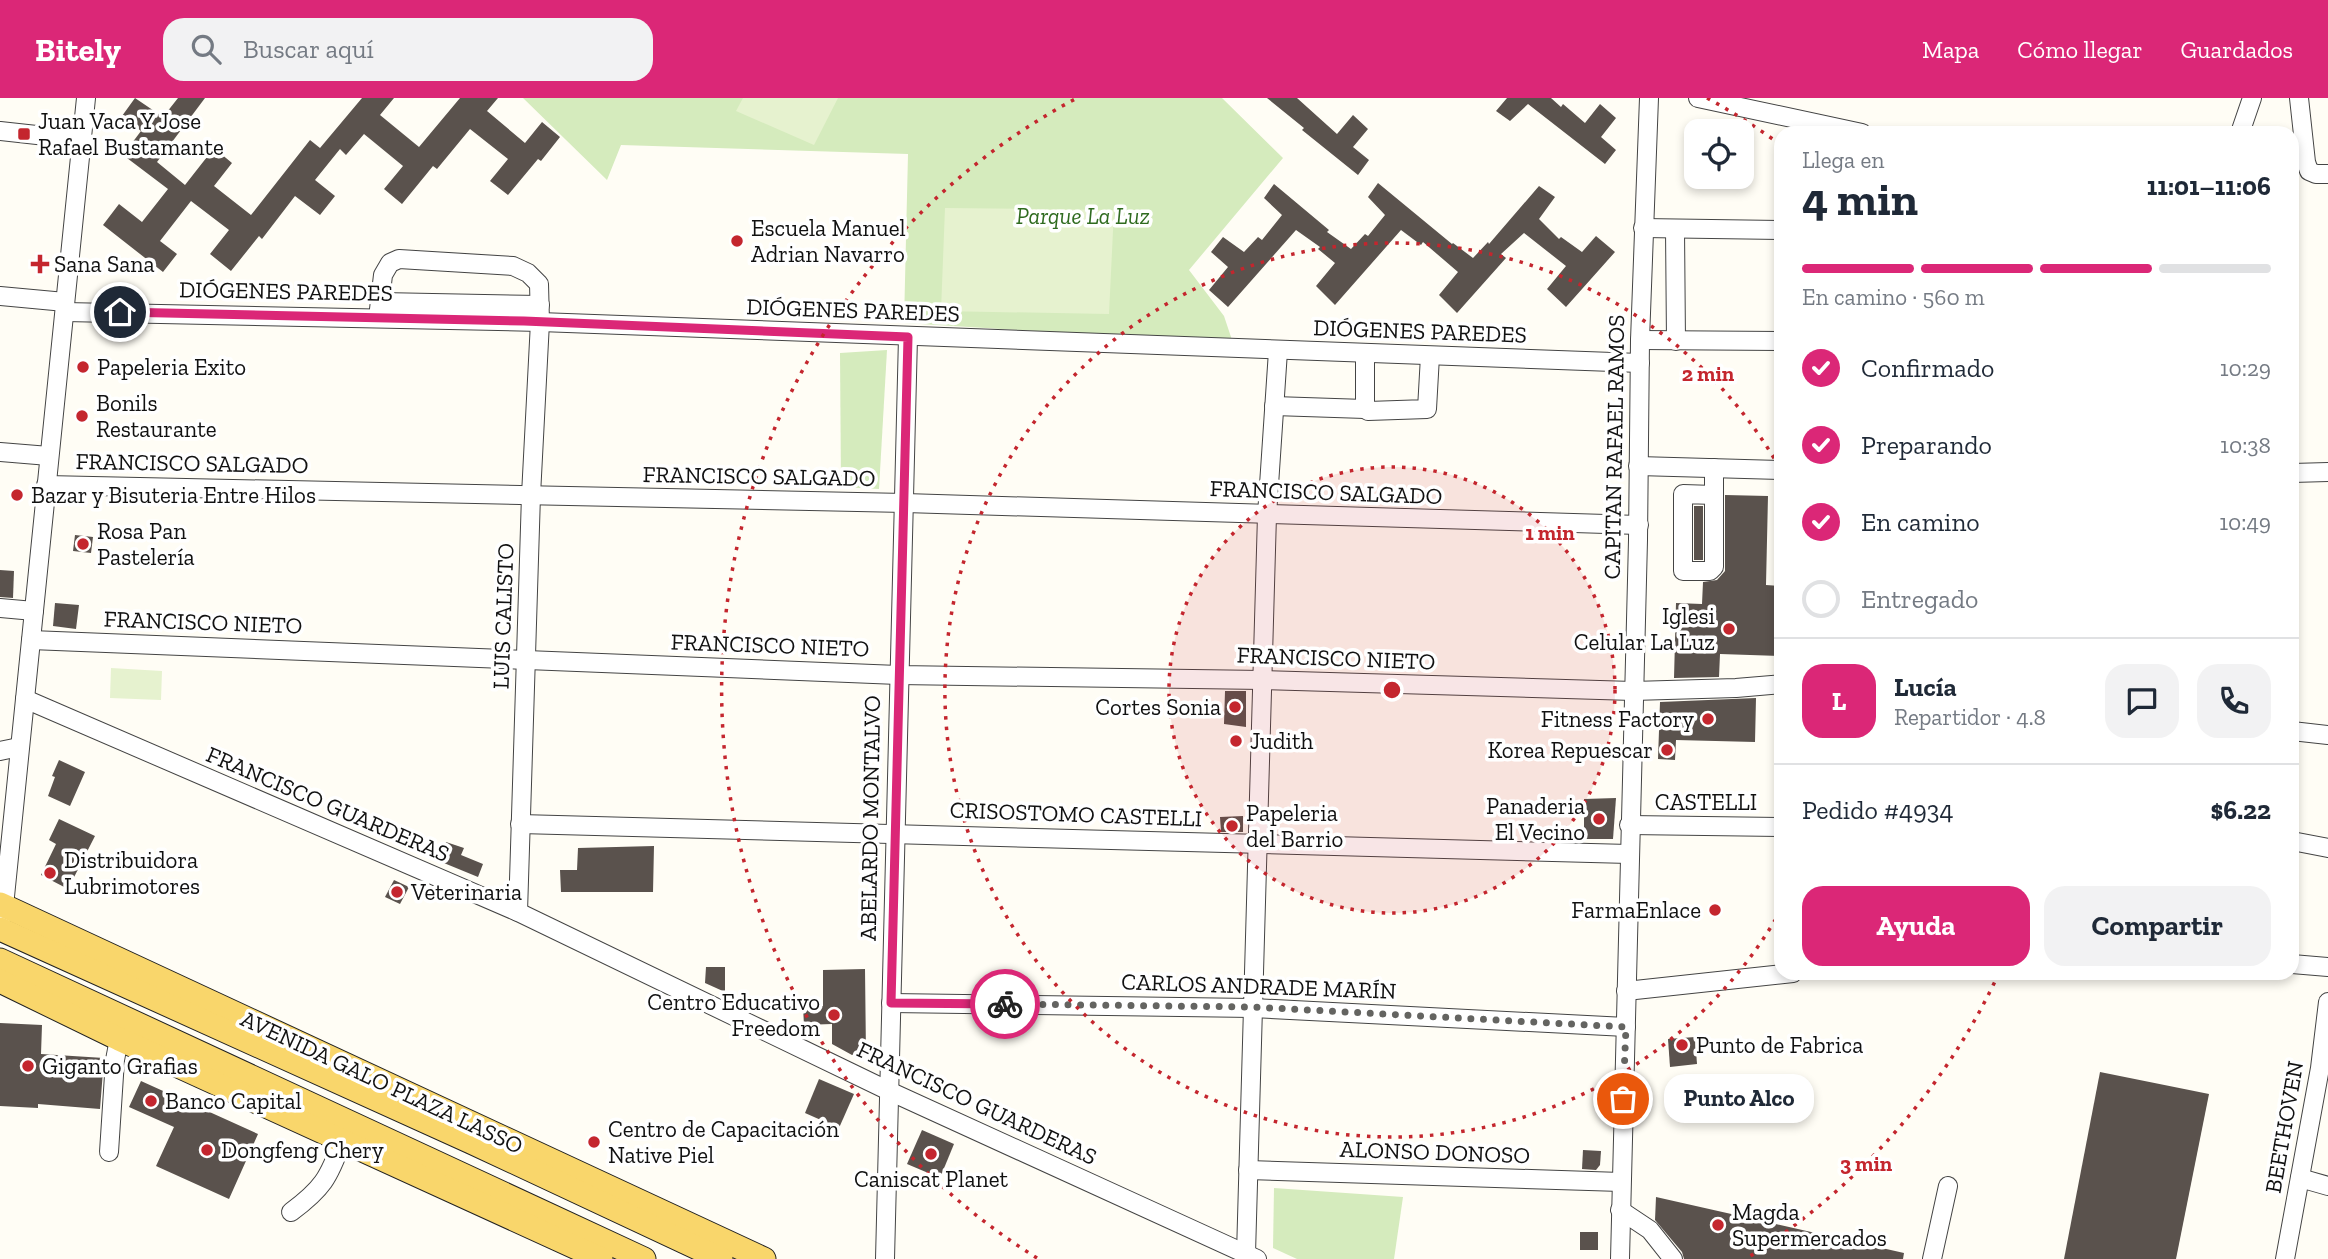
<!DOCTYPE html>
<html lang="es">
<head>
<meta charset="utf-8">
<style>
  body { margin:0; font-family:"Zilla Slab",serif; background:#f2f2f3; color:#1f2937; height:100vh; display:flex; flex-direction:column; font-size:26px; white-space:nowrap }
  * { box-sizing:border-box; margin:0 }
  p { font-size:23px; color:#747a83 }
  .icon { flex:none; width:38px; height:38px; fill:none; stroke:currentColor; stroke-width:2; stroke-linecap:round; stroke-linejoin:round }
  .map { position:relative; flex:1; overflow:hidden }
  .drawer { position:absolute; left:1774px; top:28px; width:525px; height:854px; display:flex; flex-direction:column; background:#fff; border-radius:21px; box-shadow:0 4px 10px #0003 }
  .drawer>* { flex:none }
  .fabs { position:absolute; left:1684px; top:21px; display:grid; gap:14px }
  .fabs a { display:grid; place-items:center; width:70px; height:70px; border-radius:14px; background:#fff; box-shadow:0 4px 10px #0003; font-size:35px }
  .pin { position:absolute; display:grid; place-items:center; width:60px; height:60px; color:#fff; margin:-30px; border:4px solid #fff; border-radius:50%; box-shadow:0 2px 7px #0007 }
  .courier { position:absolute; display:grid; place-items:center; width:70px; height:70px; margin:-35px; border:5px solid #db2777; border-radius:50%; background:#fff; color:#222; box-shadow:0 2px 9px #0007 }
  .bubble { position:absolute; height:49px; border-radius:21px; background:#fff; box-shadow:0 4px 10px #0003; font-size:23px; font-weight:800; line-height:49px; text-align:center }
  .overview em { font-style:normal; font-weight:800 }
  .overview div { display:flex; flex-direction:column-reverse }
  .overview { display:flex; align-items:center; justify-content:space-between; height:119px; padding:0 28px }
  h1 { font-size:46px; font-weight:800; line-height:52px }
  .bar { display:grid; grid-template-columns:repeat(4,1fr); gap:10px 7px; align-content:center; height:84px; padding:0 28px }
  .bar i { height:9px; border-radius:5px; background:#e0e1e3 }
  .bar .active { background:#db2777 }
  .bar p { grid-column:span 4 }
  .line { display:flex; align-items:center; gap:18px; padding:0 28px; border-top:2px solid #e0e1e3 }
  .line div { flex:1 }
  .round { display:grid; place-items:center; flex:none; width:74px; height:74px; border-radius:21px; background:#f2f2f3 }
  ol { padding:0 28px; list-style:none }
  li { display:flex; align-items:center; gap:21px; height:77px }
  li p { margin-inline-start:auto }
  li .icon { padding:7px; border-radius:50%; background:#db2777; color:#fff; stroke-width:4 }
  li:last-child { color:#747a83 }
  li i { width:38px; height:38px; border:4px solid #e0e1e3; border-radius:50% }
  .button { display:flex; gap:14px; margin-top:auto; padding:14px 28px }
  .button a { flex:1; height:80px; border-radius:21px; background:#db2777; color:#fff; font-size:28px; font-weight:800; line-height:80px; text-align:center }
  .button a+a { background:#f2f2f3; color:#1f2937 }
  header { display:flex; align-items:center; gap:42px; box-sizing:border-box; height:98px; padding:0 35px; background:#db2777; color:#fff }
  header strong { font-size:33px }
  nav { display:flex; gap:38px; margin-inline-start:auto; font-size:24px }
  .search { width:490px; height:63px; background:#f2f2f3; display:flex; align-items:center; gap:18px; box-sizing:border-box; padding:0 24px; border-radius:21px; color:#747a83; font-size:26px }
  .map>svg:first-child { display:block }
  .green { fill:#d5ebbd }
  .pitch { fill:#e6f2cf }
  .building { fill:#5a524d }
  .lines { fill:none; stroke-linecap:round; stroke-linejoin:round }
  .minor-casing { stroke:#444; stroke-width:20 }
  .major-casing { stroke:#222; stroke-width:25 }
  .minor { stroke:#fff; stroke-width:18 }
  .major { stroke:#f9d66b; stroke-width:23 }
  .done { stroke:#646461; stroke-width:7; stroke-dasharray:0 12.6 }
  .route { stroke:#db2777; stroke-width:9 }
  .ring { fill:none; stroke:#c4262e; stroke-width:3.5; stroke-dasharray:3.5 7 }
  .poi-dot { fill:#c4262e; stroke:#fff; stroke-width:2.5 }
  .labels { text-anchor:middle; stroke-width:7; stroke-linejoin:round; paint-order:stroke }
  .poi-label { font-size:23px; fill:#111; stroke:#fff; text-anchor:start }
  .park-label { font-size:23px; font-style:italic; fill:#2f6b1f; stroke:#fff }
  .street-label { font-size:23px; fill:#111; stroke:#fff }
  .centre { fill:#c4262e; stroke:#fff; stroke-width:3.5 }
  .ring-label { font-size:21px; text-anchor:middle; font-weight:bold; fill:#c4262e; stroke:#fff; stroke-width:7; stroke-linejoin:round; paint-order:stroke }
</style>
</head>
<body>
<header>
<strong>Bitely</strong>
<div class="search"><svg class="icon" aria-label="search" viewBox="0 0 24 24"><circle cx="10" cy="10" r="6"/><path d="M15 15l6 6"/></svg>Buscar aquí</div>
<nav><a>Mapa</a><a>Cómo llegar</a><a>Guardados</a></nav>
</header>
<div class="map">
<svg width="2328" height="1161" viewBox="0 0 2328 1161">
  <rect width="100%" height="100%" fill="#fffdf5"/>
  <g class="green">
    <polygon points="523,0 1222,0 1283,60 1189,172 1224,218 1233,245 904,225 908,56 621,47 607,82"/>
    <polygon points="887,252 879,391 841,389 840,255"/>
    <polygon points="1274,1090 1403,1099 1394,1161 1297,1161 1273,1150"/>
  </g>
  <g class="pitch">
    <polygon points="743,0 838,0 814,47 736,13"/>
    <polygon points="945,110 1114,112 1109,216 941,213"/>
    <polygon points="111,570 162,573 161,602 110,600"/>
  </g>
  <g class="building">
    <polygon points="135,0 163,19 178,0 205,0 157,64 185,87 214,50 232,65 214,88 251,117 310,42 320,50 362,0 394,0 380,17 419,49 460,0 498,0 487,13 525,45 542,24 560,39 541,63 538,61 508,97 490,83 508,61 470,31 437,71 433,68 402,106 384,91 403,68 364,36 346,57 340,51 315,82 335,98 320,117 295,98 262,141 259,138 231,173 210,156 229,132 191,103 160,143 177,156 163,174 103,127 119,106 142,124 168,91 123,57 141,33 122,18"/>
    <polygon points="1267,0 1297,0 1337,36 1353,17 1368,31 1353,49 1369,62 1358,77 1302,32 1304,30"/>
    <polygon points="1507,0 1551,0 1561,9 1563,6 1585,25 1600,6 1616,20 1601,39 1616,52 1605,66 1528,6 1510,23 1496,13"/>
    <polygon points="1378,85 1452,146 1453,145 1473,160 1488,144 1489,146 1539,88 1555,99 1539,121 1559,141 1561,139 1582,154 1596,138 1615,154 1566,209 1547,191 1566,168 1524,135 1501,156 1506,160 1457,215 1439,197 1458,174 1423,144 1421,147 1401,132 1335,207 1316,188 1335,165 1318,151 1320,149 1296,132 1228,209 1209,192 1228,169 1211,154 1223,139 1244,154 1258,139 1262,142 1282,117 1264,100 1274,86 1329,132 1327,134 1351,151 1365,136 1368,138 1385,117 1368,99"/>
    <polygon points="1725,397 1768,398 1766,487 1782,488 1782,558 1720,556 1719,579 1674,580 1676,505 1702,506 1703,484 1717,482 1725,473"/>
    <rect x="1694" y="408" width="9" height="54"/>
    <polygon points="75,437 93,439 91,455 73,453"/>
    <polygon points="0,472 14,473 13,500 0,499"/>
    <polygon points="55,505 79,507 76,531 53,528"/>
    <polygon points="1225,593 1246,593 1246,629 1224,626"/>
    <polygon points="1756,600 1755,644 1676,642 1675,662 1658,661 1660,604"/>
    <polygon points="59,662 85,674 70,708 48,698 55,679 52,678"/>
    <polygon points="1616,700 1613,741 1584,741 1584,701"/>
    <polygon points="1243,718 1243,734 1221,734 1220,719"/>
    <polygon points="59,721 95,738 68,791 41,777 56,746 49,742"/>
    <polygon points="446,744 464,750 461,757 483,766 478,779 439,763"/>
    <polygon points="654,748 653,794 561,794 560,772 577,772 578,750"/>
    <polygon points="394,782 409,789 400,806 385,799"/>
    <polygon points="706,869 725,869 725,894 705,885"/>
    <polygon points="865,871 866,957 852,957 832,946 832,926 804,927 803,909 823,908 823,872"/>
    <polygon points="0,925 42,927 41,956 104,960 100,1011 38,1006 38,1010 0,1008"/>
    <polygon points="1695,939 1697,966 1670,969 1668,941"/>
    <polygon points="2100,974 2209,996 2176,1161 2064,1161"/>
    <polygon points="819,981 854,996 839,1030 805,1015"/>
    <polygon points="141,983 258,1036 229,1101 156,1068 174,1029 129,1009"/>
    <polygon points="1704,992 1704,1011 1666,1012 1665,993"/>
    <polygon points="922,1032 954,1046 940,1080 907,1066"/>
    <polygon points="1583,1052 1601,1053 1600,1067 1596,1072 1582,1071"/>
    <polygon points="1656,1099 1904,1155 1903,1161 1684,1161 1682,1154 1655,1122"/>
    <rect x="1580" y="1134" width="18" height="18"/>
  </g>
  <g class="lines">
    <defs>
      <g id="minor">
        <polyline points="1698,0 1862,35"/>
        <polyline points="2299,0 2306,64 2309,73 2316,76 2328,76"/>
        <polyline points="0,33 82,42"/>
        <polyline points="2240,35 2252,0"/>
        <polyline points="1643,130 1782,132"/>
        <polyline points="1675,131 1676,243"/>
        <polyline points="0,198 65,204"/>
        <polyline points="381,204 540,207"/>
        <polyline points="65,214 540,224 1640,265"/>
        <polyline points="378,220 383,177 390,165 399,161 513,168 528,175 539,186 540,224 531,397 518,814"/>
        <polyline points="1640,242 1782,243"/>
        <polyline points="1365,256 1365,311 1368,313 1427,311 1430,258"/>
        <polyline points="1274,308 1365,311"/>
        <polyline points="0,354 49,358"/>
        <polyline points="1638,368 1782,372"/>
        <polyline points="1714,370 1714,469 1710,473 1683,473 1683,396 1714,397"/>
        <polyline points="2292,375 2328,374"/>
        <polyline points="46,387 905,405 1639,427"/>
        <polyline points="0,510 34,513"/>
        <polyline points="31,542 898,577 1263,582 1633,593 1736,590 1782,586"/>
        <polyline points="25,601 518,814 889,993 1257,1161"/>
        <polyline points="2292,633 2328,637"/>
        <polyline points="0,653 19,649"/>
        <polyline points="520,726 1629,756"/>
        <polyline points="1629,727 1782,729"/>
        <polyline points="2292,743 2328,750"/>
        <polyline points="3,818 86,0"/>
        <polyline points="2292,866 2328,869"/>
        <polyline points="1626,893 1793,875"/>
        <polyline points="891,905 1253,910 1626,929"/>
        <polyline points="109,1054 115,962 119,941"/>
        <polyline points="1248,1072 1621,1084"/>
        <polyline points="2300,1080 2328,1088"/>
        <polyline points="1620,1112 1650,1132 1673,1161"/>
        <path d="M291,1114C322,1091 329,1080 342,1043"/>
        <polyline points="1246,1156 1267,417 1278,253"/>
        <polyline points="885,1161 908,239"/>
        <polyline points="1620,1161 1638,442 1640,242 1649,0"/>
        <polyline points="1932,1161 1948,1088"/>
        <polyline points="2285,1161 2320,970 2328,904"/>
      </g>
      <g id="major">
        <polyline points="0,806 764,1161"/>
        <polyline points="0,831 471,1044 721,1161"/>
        <polyline points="0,862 644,1161"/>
        <polyline points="0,883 119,941 601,1161"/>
      </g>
    </defs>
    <use href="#minor" class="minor-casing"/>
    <use href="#major" class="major-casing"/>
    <use href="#minor" class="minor"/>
    <use href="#major" class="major"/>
  </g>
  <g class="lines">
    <polyline class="done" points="1005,906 1253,909 1626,929 1623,1001"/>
    <polyline class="route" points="120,214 524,223 908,239 891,905 1005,906"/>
  </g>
  <circle cx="1392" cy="592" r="223" fill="#c4262e" fill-opacity=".12"/>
  <g class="ring">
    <circle cx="1392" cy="592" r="223"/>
    <path d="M1781 812A447 447 0 1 1 1781 372"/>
    <path d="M1999 875A670 670 0 0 1 1747 1160M1037 1160A670 670 0 0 1 1077 0M1707 0A670 670 0 0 1 1781 47"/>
  </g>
  <g class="poi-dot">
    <rect x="17" y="29" width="14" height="14" rx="3.5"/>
    <circle cx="737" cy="143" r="7"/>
    <path d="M36.5 155.5h7v7h7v7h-7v7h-7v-7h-7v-7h7z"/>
    <circle cx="83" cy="269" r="7"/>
    <circle cx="82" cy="318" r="7"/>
    <circle cx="17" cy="397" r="7"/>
    <circle cx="83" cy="446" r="7"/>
    <circle cx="1729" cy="531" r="7"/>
    <circle cx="1235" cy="609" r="7"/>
    <circle cx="1708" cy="621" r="7"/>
    <circle cx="1236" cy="643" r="7"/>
    <circle cx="1667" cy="652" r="7"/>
    <circle cx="1599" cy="721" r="7"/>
    <circle cx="1232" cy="728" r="7"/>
    <circle cx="50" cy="775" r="7"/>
    <circle cx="397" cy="794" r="7"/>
    <circle cx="1715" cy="812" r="7"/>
    <circle cx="834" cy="917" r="7"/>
    <circle cx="1682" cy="947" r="7"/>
    <circle cx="28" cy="968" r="7"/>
    <circle cx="151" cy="1003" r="7"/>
    <circle cx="594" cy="1044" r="7"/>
    <circle cx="207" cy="1052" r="7"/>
    <circle cx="931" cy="1056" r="7"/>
    <circle cx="1718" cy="1127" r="7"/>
  </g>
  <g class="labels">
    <g class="poi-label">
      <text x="38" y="31">Juan Vaca Y Jose<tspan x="38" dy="26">Rafael Bustamante</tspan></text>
      <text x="751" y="138">Escuela Manuel<tspan x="751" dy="26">Adrian Navarro</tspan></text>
      <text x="54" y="174">Sana Sana</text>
      <text x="97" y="277">Papeleria Exito</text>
      <text x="96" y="313">Bonils<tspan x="96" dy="26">Restaurante</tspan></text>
      <text x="31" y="405">Bazar y Bisuteria Entre Hilos</text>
      <text x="97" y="441">Rosa Pan<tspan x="97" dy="26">Pastelería</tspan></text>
      <text x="1715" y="526" text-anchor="end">Iglesi<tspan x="1715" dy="26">Celular La Luz</tspan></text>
      <text x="1221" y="617" text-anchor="end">Cortes Sonia</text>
      <text x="1694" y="629" text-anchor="end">Fitness Factory</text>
      <text x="1250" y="651">Judith</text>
      <text x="1653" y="660" text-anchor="end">Korea Repuescar</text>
      <text x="1585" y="716" text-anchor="end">Panaderia<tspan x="1585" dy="26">El Vecino</tspan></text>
      <text x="1246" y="723">Papeleria<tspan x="1246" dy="26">del Barrio</tspan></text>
      <text x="64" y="770">Distribuidora<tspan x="64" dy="26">Lubrimotores</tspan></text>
      <text x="411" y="802">Veterinaria</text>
      <text x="1701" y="820" text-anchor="end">FarmaEnlace</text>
      <text x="820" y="912" text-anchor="end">Centro Educativo<tspan x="820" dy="26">Freedom</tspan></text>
      <text x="1696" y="955">Punto de Fabrica</text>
      <text x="42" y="976">Giganto Grafias</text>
      <text x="165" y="1011">Banco Capital</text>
      <text x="608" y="1039">Centro de Capacitación<tspan x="608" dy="26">Native Piel</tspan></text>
      <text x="221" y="1060">Dongfeng Chery</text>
      <text x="931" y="1089" text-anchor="middle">Caniscat Planet</text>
      <text x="1732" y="1122">Magda<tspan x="1732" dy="26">Supermercados</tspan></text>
    </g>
    <g class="park-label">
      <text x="1083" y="126">Parque La Luz</text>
    </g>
    <g class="street-label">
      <text transform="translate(286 193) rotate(1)" y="8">DIÓGENES PAREDES</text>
      <text transform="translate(853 212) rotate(2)" y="8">DIÓGENES PAREDES</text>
      <text transform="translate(1420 233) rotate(2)" y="8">DIÓGENES PAREDES</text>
      <text transform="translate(1614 349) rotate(-89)" y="8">CAPITAN RAFAEL RAMOS</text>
      <text transform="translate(192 365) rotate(1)" y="8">FRANCISCO SALGADO</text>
      <text transform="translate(759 378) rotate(1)" y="8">FRANCISCO SALGADO</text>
      <text transform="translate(1326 394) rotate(2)" y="8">FRANCISCO SALGADO</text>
      <text transform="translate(503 518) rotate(-88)" y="8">LUIS CALISTO</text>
      <text transform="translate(203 524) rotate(2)" y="8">FRANCISCO NIETO</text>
      <text transform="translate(770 547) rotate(2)" y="8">FRANCISCO NIETO</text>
      <text transform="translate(1336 560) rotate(2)" y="8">FRANCISCO NIETO</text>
      <text x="1706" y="712">CASTELLI</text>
      <text transform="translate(328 706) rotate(23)" y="8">FRANCISCO GUARDERAS</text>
      <text transform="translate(1076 716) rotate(2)" y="8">CRISOSTOMO CASTELLI</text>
      <text transform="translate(870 720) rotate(-89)" y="8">ABELARDO MONTALVO</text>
      <text transform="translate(1259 888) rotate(2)" y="8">CARLOS ANDRADE MARÍN</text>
      <text transform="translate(382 984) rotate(25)" y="8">AVENIDA GALO PLAZA LASSO</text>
      <text transform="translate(977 1005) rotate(25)" y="8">FRANCISCO GUARDERAS</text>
      <text transform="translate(2284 1029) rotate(-80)" y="8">BEETHOVEN</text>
      <text transform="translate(1435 1054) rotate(2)" y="8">ALONSO DONOSO</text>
    </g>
  </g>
  <circle cx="1392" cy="592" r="10" class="centre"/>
  <g class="ring-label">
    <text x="1708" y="283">2 min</text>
    <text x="1550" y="442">1 min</text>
    <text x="1866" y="1073">3 min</text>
  </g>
</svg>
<div class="fabs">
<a><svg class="icon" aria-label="locate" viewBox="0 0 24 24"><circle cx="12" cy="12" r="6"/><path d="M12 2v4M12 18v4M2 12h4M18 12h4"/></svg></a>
</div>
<div class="pin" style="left:1623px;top:1001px;background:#ea580c"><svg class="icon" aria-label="bag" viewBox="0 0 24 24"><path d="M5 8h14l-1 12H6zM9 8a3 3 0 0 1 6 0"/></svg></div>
<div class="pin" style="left:120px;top:214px;background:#1f2937"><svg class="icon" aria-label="home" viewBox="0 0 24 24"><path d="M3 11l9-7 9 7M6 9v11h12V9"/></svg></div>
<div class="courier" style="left:1005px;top:906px"><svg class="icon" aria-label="bike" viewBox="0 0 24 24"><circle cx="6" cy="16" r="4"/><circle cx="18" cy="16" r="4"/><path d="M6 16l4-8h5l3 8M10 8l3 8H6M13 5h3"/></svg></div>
<div class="bubble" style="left:1664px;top:976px;width:150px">Punto Alco</div>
<section class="drawer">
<div class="overview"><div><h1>4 min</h1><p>Llega en</p></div><em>11:01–11:06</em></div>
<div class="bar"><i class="active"></i><i class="active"></i><i class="active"></i><i></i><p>En camino · 560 m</p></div>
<ol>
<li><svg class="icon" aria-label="check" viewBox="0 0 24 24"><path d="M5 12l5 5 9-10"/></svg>Confirmado<p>10:29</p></li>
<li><svg class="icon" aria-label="check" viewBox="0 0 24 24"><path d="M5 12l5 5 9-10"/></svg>Preparando<p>10:38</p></li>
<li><svg class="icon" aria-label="check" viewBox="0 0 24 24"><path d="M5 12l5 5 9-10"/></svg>En camino<p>10:49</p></li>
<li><i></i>Entregado</li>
</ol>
<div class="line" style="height:126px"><b class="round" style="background:#db2777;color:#fff">L</b><div><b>Lucía</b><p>Repartidor · 4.8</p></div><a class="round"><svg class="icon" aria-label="chat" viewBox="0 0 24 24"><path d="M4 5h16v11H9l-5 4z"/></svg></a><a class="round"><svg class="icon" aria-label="phone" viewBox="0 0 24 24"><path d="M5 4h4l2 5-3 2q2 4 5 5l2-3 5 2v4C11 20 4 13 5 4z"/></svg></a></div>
<div class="line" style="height:91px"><div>Pedido #4934</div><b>$6.22</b></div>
<div class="button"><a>Ayuda</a><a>Compartir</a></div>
</section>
</div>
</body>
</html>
